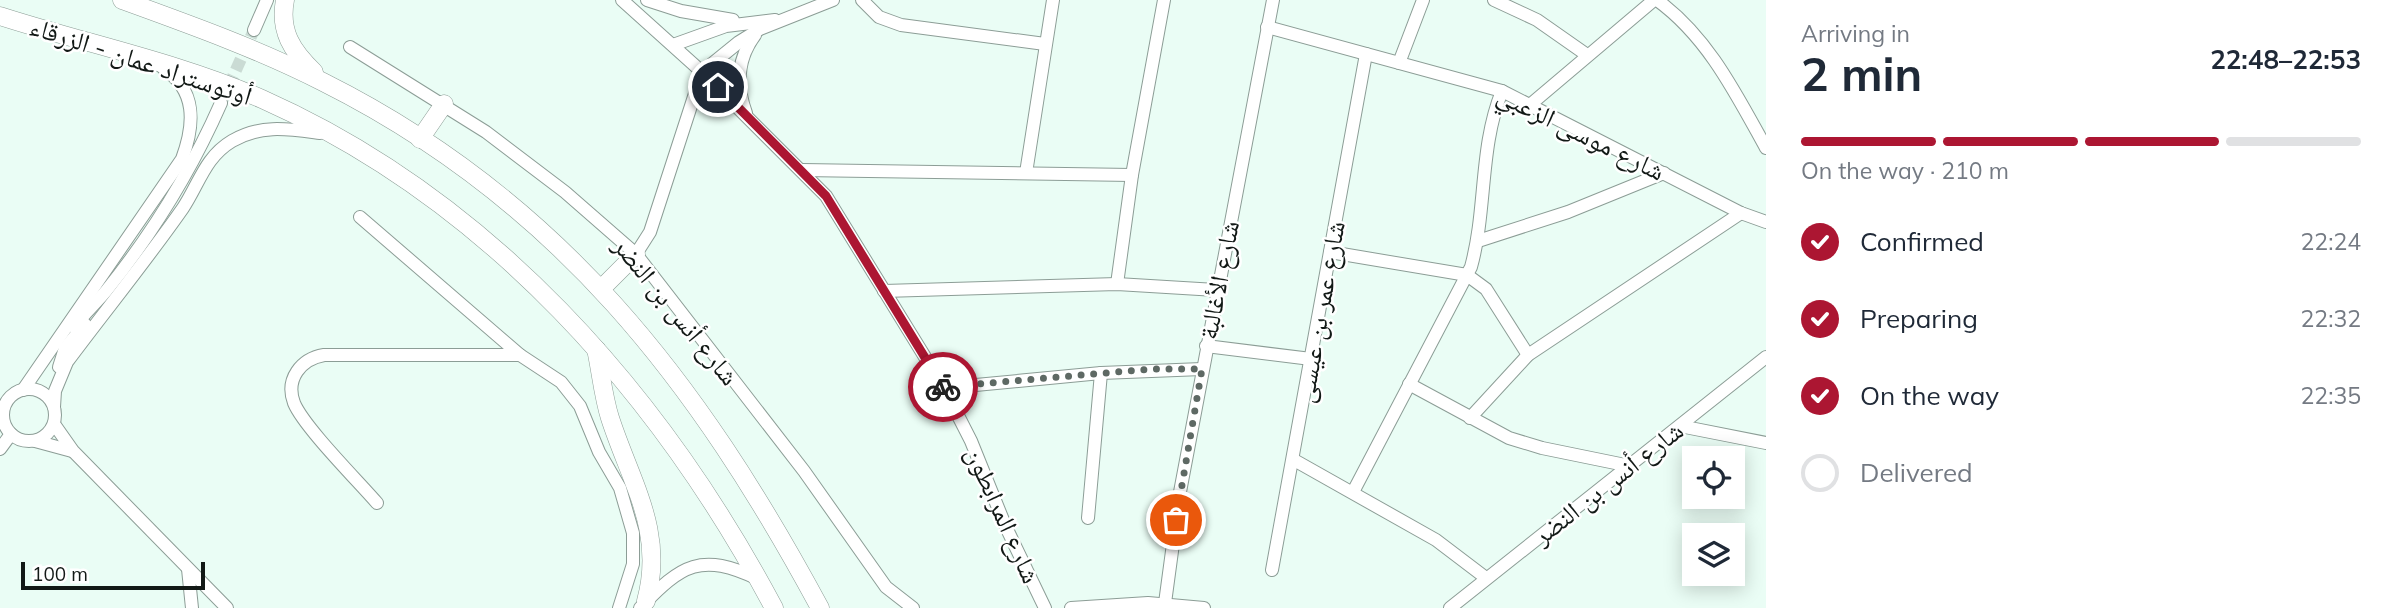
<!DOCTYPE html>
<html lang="en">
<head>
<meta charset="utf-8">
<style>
  body { margin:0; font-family:Mulish,"Noto Naskh Arabic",sans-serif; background:#f6f6f7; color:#1f2937; height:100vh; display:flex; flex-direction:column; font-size:26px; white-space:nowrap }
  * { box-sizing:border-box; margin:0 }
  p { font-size:23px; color:#747a83 }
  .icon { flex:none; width:38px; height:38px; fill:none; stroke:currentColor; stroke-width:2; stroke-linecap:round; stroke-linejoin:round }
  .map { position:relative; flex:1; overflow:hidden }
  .side { display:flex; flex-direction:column; background:#fff; width:630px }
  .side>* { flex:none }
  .controls { position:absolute; left:1682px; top:446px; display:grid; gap:14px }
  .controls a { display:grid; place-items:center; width:63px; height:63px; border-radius:0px; background:#fff; box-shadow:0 4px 18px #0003; font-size:35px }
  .scale { position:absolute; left:21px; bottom:18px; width:184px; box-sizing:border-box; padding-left:7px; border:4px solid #121916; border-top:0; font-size:19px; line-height:24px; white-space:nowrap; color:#121916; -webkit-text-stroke:5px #fff; paint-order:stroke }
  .pin { position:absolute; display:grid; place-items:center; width:60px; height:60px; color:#fff; margin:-30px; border:4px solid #fff; border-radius:50%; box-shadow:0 2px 7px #0007 }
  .courier { position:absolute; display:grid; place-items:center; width:70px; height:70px; margin:-35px; border:5px solid #ac1632; border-radius:50%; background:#fff; color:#222; box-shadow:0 2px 9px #0007 }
  .head em { font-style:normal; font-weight:700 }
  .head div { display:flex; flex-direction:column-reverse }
  .head { display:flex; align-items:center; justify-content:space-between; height:119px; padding:0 35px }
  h1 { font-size:46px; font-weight:700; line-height:52px }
  .bar { display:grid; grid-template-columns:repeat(4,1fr); gap:10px 7px; align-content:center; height:84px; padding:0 35px }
  .bar i { height:9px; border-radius:5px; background:#e0e1e3 }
  .bar .selected { background:#ac1632 }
  .bar p { grid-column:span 4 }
  ol { padding:0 35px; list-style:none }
  li { display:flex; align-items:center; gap:21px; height:77px }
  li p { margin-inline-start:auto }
  li .icon { padding:7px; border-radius:50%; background:#ac1632; color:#fff; stroke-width:4 }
  li:last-child { color:#747a83 }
  li i { width:38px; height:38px; border:4px solid #e0e1e3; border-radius:50% }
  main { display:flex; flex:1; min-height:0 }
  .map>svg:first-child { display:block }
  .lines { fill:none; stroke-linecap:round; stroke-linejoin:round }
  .minor-tunnel { stroke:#cadbd4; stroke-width:12; stroke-dasharray:12 6; stroke-linecap:butt }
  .minor-casing { stroke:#8c9d96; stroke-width:14 }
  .highway-casing { stroke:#8c9d96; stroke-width:19 }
  .minor { stroke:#fff; stroke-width:12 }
  .highway { stroke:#fff; stroke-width:18 }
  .done { stroke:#5e6964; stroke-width:7; stroke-dasharray:0 12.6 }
  .route { stroke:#ac1632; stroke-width:9 }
  .labels { text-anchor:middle; stroke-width:5; stroke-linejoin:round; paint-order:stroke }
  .street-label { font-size:26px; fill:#121916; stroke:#fff }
</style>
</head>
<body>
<main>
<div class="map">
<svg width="1766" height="608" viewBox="0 0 1766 608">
  <rect width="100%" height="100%" fill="#eafdf5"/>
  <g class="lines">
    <polyline class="minor-tunnel" points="221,103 254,30"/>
    <defs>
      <g id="minor">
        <polyline points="622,0 702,72 826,196 944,388 971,441 1005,525 1045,608"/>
        <polyline points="647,0 681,11 733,20"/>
        <polyline points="862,0 879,17 901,25 1045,44"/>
        <polyline points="1494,0 1537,20 1587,55"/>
        <path d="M1657,0C1708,37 1736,94 1766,148"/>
        <polyline points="1267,27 1502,91 1741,213 1766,222"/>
        <polyline points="254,30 267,0"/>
        <polyline points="673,45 726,26 775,20"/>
        <polyline points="350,47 486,132 565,192 636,254 804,471 886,587 913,608"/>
        <polyline points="1399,63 1423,0"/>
        <polyline points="1531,104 1654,0"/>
        <path d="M746,113C736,86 737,59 755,35"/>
        <polyline points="802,170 1132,175"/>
        <polyline points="1026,173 1053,0"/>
        <polyline points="360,217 520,355 561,382 580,406 599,452 620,488 633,533 633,564 619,608"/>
        <polyline points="1478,241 1568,212 1664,173"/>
        <polyline points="1330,252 1467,275 1486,289 1528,355"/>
        <polyline points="636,254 650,232 702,72 739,42 760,29 833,0"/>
        <polyline points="1117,284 1132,175 1164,0"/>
        <polyline points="884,291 1117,284 1216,290"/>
        <path d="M74,327C84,314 96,303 106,291C153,233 191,171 221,103"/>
        <polyline points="1206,346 1311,359"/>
        <polyline points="59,367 65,348 85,324"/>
        <polyline points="1409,384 1509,438 1542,448 1630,466"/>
        <polyline points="944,388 1101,373 1202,369"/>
        <circle cx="29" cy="415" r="26"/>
        <path d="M23,390L182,159C195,124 197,90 163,68"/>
        <path d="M54,407L55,391L67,362C105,311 146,261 183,208C199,184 205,157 232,141C261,124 289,129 320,133"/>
        <polyline points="1470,418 1528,355 1741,213"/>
        <polyline points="54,424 73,451 227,608"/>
        <polyline points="1680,426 1766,443"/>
        <polyline points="35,441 72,451"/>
        <polyline points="0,449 11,434"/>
        <polyline points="1294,460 1436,540 1486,578"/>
        <path d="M1353,492L1471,267C1487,209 1479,148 1502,91"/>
        <path d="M377,503C358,481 304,427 294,403C285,379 301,359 324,355H520"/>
        <polyline points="1088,518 1101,373"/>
        <polyline points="188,569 192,608"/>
        <polyline points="1272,570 1366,54"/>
        <polyline points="1165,603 1180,492 1273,0"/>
        <path d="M640,608C682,564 701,552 758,579"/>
        <polyline points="1071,608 1148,603 1204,608"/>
        <polyline points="1450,608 1766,357"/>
      </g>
      <g id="highway">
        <path d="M122,0C191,25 258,49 323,82C559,200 698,382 820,608"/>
        <path d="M285,0C279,31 292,51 314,72"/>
        <path d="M0,16C87,44 177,62 262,99C489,200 659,392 774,608"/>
        <polyline points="420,139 444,104"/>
        <polyline points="601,289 636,254"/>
        <path d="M596,349C601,372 603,396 610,418C631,483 665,531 646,601"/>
      </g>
    </defs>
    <use href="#minor" class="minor-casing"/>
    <use href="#highway" class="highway-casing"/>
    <use href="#minor" class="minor"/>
    <use href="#highway" class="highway"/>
  </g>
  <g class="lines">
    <polyline class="done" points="943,387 1152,369 1202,369 1176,520"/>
    <polyline class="route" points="718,87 826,196 943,387"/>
  </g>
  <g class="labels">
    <g class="street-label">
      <text transform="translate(141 61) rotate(18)" y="9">أوتوستراد عمان - الزرقاء</text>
      <text transform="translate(1581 133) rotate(26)" y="9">شارع موسى الزعبي</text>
      <text transform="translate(1219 280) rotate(-79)" y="9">شارع الأغالبة</text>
      <text transform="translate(676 311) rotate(51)" y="9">شارع أنس بن النضر</text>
      <text transform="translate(1320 312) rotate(-80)" y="9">شارع عمر بن عيسى</text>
      <text transform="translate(1608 483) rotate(-38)" y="9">شارع أنس بن النضر</text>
      <text transform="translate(1003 515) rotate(66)" y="9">شارع المرابطون</text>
    </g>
  </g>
</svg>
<div class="controls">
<a><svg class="icon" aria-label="locate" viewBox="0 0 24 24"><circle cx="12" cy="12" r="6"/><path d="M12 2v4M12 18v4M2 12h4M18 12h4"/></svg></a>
<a><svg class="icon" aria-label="layers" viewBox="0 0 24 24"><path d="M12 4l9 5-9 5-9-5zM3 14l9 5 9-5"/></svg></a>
</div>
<div class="scale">100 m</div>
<div class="pin" style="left:1176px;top:520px;background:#ea580c"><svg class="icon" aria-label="bag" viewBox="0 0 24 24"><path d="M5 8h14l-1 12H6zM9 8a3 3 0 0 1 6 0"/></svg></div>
<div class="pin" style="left:718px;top:87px;background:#1f2937"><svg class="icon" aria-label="home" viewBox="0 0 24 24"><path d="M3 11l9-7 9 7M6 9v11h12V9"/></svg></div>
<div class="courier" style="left:943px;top:387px"><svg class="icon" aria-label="bike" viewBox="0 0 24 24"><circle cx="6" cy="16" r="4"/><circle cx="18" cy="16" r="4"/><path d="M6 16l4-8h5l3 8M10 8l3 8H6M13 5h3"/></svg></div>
</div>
<section class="side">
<div class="head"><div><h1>2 min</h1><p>Arriving in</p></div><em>22:48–22:53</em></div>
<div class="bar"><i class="selected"></i><i class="selected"></i><i class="selected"></i><i></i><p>On the way · 210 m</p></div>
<ol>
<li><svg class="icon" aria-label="check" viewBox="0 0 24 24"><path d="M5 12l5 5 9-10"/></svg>Confirmed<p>22:24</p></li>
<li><svg class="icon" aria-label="check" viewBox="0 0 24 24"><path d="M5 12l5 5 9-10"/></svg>Preparing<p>22:32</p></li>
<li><svg class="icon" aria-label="check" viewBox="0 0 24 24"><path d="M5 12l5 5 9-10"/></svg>On the way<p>22:35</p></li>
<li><i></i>Delivered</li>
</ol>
</section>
</main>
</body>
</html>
